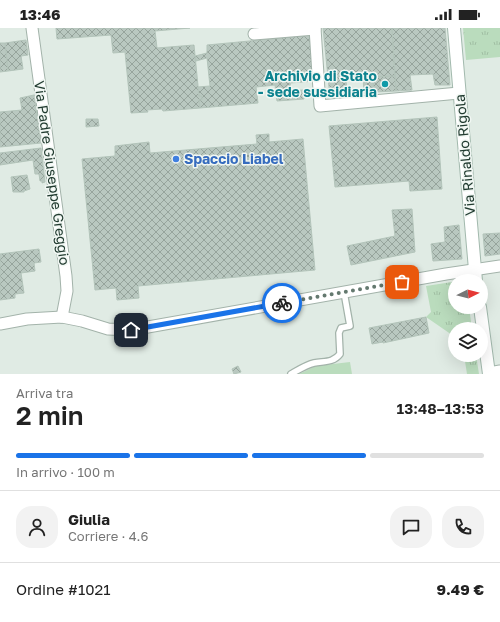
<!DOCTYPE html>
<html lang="it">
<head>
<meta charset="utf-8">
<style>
  body { margin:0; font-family:"Golos Text",sans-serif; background:#f2f2f2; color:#222; height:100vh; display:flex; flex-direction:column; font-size:15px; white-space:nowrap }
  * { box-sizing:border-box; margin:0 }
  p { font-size:13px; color:#767676 }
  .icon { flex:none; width:22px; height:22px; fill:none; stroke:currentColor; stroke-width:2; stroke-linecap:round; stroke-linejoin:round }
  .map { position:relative; height:346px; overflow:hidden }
  .drawer { display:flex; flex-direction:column; background:#fff; flex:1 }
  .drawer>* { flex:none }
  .needle { width:26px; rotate:84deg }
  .tools { position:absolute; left:448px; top:246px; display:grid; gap:8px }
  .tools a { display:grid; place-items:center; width:40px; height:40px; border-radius:50%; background:#fff; box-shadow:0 4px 16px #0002; font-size:20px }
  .pin { position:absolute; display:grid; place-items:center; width:34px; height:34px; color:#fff; margin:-17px; border-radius:8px; box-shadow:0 2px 6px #0006 }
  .courier { position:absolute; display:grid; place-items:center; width:40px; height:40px; margin:-20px; border:3px solid #1a73e8; border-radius:50%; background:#fff; color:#222; box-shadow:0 1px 5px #0007 }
  .summary em { font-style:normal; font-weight:600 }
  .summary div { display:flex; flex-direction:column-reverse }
  .summary { display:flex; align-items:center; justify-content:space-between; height:68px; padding:0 16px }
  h1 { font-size:26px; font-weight:600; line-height:30px }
  .bar { display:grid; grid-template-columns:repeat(4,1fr); gap:6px 4px; align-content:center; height:48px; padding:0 16px }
  .bar i { height:5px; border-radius:3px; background:#e0e0e0 }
  .bar .selected { background:#1a73e8 }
  .bar p { grid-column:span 4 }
  .line { display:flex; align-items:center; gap:10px; padding:0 16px; border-top:1px solid #e0e0e0 }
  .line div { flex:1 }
  .round { display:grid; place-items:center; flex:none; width:42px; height:42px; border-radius:16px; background:#f2f2f2 }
  .status { display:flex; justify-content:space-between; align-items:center; height:28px; padding:0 20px; background:#fff; direction:ltr }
  .status svg { height:11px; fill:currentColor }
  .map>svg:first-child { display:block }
  .grass { fill:#badcbd }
  .park { fill:url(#park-tufts) }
  .building { fill:url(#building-cross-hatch); stroke:#b3c4ba }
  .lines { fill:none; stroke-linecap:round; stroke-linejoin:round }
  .lane-casing { stroke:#a3b3aa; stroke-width:8 }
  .street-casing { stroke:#a3b3aa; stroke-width:13 }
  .secondary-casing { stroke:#a2b9ad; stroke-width:14 }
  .lane { stroke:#fff; stroke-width:5.5 }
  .street { stroke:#fff; stroke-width:11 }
  .secondary { stroke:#fff; stroke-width:12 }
  .done { stroke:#64796f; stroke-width:4; stroke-dasharray:0 7.2 }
  .route { stroke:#1a73e8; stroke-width:5 }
  .culture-dot { fill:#0f9aa8; stroke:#f1f7f3; stroke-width:1.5 }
  .shop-dot { fill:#3f7fe0; stroke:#f1f7f3; stroke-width:1.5 }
  .labels { text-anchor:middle; stroke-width:3; stroke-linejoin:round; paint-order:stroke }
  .culture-label { font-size:14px; font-weight:bold; fill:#0d838f; stroke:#f1f7f3; text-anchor:end }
  .street-label { font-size:14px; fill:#213b30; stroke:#f1f7f3 }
  .shop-label { font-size:14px; font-weight:bold; fill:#366cbe; stroke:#f1f7f3; text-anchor:start }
</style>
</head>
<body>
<div class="status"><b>13:46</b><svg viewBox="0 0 49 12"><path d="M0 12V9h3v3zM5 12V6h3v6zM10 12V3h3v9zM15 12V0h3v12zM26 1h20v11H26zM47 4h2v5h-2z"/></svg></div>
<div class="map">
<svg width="500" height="346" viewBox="0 0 500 346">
  <defs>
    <pattern id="park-tufts" width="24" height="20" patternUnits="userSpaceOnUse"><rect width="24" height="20" fill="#badcbd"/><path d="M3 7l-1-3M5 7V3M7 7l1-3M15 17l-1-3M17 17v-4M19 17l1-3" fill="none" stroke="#a0bea3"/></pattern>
    <pattern id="building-cross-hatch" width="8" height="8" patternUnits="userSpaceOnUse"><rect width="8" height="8" fill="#b9c8c0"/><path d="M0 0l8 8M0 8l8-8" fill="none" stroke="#96a49c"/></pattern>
  </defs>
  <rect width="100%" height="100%" fill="#e0ebe4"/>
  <polygon class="grass" points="350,334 352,346 299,346 316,338"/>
  <g class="park">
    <polygon points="463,0 500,0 500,29 466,32"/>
    <polygon points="452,254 455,255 455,279 469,279 472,301 455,301 455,309 426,289 431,284 426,258"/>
    <polygon points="464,327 476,327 479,346 467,346"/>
  </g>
  <g class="building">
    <polygon points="56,0 190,0 155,3 157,20 194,17 199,68 202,68 202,72 199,72 200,80 163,83 162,81 147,82 148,84 131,85 125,24 113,25 111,7 57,11"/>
    <polygon points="323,0 392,0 395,48 373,49 374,64 364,65 363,49 346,50 347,67 330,69"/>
    <polygon points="392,0 445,0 450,57 435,57 433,46 410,47 412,62 396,63"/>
    <polygon points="313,7 316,53 290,55 291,63 303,62 304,71 277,73 275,57 256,59 258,75 200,80 199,72 202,72 202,68 199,68 198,59 210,58 207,30 196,33 195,28 207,25 207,17"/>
    <polygon points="26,12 28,27 21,28 23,41 8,43 5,15"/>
    <polygon points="0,15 5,15 8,43 0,44"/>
    <polygon points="395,48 396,63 374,64 373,49"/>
    <polygon points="34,67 41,115 0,119 0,84 22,82 20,70"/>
    <polygon points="437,89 442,161 410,163 409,153 335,159 329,98"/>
    <polygon points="86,91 98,91 99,98 86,99"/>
    <polygon points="269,106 269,114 303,111 315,242 138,258 139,270 117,272 116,260 95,262 82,131 115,128 115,118 149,114 150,125 257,116 256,107"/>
    <polygon points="41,120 45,154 42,155 42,153 40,153 39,146 35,146 33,132 0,137 0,125"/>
    <polygon points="27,147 30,161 24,163 24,164 13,164 11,149"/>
    <polygon points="412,181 415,224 351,237 347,218 395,208 392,182"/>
    <polygon points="459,197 462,231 433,233 431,216 445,214 444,199"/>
    <polygon points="500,205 500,226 485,228 483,206"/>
    <polygon points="39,221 41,234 34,235 35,243 21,245 24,265 15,266 15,270 0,272 0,226"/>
    <polygon points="426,289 429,305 383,315 383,314 372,316 369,300"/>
    <polygon points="238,338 241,344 234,346 232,341"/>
  </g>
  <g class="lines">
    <defs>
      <path id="lane" d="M291,346C298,342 306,337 314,335C324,333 333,335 340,326L339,305L341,300L350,298L344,264"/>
      <g id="street">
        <polyline points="32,0 66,248 67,263 62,289"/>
        <polyline points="315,0 320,78 459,65"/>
        <polyline points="254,6 315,1"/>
        <polyline points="0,296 27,291 62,289 82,293 108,301 131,302 446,246 500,238"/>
        <polyline points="489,345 500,343"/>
      </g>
      <g id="secondary">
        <polyline points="454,0 476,253"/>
        <polyline points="480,279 489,346"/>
      </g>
    </defs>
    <use href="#lane" class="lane-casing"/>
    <use href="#street" class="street-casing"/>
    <use href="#secondary" class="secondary-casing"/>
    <use href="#lane" class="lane"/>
    <use href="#street" class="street"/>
    <use href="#secondary" class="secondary"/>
  </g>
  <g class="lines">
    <polyline class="done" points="282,275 402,254"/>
    <polyline class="route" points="131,302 282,275"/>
  </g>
  <circle class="culture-dot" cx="385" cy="56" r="4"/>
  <circle class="shop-dot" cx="176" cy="131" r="4"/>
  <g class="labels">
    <g class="culture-label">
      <text x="377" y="53">Archivio di Stato<tspan x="377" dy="16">- sede sussidiaria</tspan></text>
    </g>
    <g class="street-label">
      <text transform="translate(465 127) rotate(-95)" y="5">Via Rinaldo Rigola</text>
      <text transform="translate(52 145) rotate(82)" y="5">Via Padre Giuseppe Greggio</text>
    </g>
    <g class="shop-label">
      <text x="184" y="136">Spaccio Liabel</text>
    </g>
  </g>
</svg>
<div class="tools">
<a><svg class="needle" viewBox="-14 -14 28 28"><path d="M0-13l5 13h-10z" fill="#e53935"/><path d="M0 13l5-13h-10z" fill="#767676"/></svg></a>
<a><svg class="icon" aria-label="layers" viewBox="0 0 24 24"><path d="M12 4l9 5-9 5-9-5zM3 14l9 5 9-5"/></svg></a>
</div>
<div class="pin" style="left:402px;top:254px;background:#ea580c"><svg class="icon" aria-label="bag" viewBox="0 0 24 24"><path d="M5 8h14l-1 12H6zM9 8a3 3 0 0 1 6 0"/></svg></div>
<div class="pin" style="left:131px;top:302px;background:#1f2937"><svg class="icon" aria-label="home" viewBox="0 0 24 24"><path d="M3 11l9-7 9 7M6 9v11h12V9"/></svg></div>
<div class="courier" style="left:282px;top:275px"><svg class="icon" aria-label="bike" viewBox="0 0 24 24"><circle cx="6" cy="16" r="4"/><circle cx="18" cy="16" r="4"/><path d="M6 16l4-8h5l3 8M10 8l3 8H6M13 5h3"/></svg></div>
</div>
<section class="drawer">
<div class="summary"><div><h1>2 min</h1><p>Arriva tra</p></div><em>13:48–13:53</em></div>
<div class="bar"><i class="selected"></i><i class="selected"></i><i class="selected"></i><i></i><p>In arrivo · 100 m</p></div>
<div class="line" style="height:72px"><a class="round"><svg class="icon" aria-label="person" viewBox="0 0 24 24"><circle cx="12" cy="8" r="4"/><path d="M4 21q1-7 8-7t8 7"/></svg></a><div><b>Giulia</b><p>Corriere · 4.6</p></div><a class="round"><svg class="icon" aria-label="chat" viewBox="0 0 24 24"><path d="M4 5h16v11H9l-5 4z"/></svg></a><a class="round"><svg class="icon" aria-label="phone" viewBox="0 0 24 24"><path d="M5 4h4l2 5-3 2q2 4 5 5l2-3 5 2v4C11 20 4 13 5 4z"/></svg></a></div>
<div class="line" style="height:52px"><div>Ordine #1021</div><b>9.49 €</b></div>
</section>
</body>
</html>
